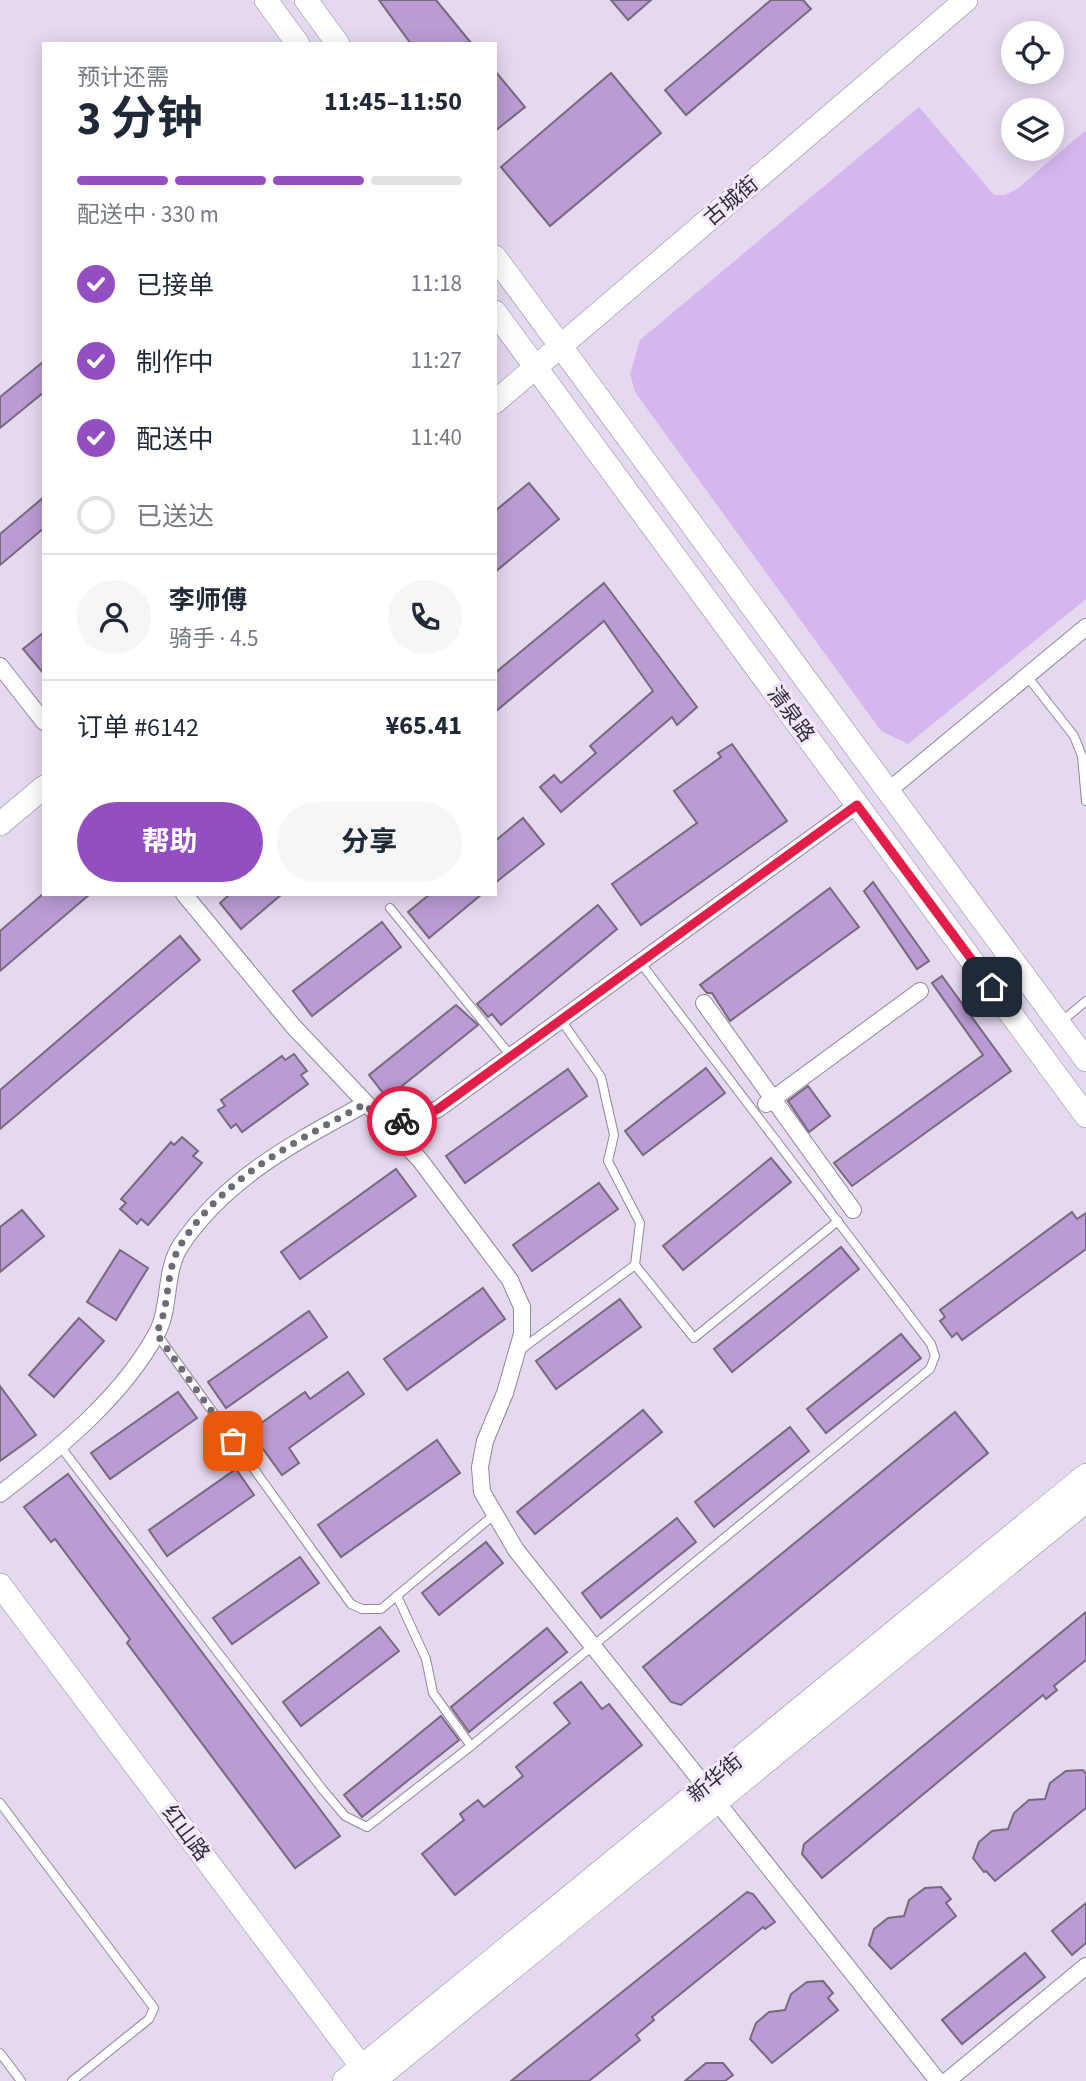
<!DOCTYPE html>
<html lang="zh">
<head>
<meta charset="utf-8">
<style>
  body { margin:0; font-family:"Source Sans 3","Noto Sans SC",sans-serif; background:#f6f6f7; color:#1f2937; height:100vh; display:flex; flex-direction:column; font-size:26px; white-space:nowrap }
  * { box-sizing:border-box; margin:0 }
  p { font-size:23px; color:#747a83 }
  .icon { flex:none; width:38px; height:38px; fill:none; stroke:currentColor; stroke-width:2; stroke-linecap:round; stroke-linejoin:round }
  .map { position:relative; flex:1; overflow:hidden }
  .sheet { position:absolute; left:42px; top:42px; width:455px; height:854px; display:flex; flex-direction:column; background:#fff; border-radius:0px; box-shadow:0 4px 18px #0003 }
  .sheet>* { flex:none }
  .controls { position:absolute; left:1001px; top:21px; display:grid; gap:14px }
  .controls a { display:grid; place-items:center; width:63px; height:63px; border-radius:50%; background:#fff; box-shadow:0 4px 18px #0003; font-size:35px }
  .pin { position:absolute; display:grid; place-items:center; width:60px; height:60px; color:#fff; margin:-30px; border-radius:14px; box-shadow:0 4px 10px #0006 }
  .courier { position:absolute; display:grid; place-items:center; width:70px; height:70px; margin:-35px; border:5px solid #e11d48; border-radius:50%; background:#fff; color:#222; box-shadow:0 2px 9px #0007 }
  .head em { font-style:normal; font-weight:700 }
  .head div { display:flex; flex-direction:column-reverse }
  .head { display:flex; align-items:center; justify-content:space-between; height:119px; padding:0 35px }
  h1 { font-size:46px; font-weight:700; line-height:52px }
  .bar { display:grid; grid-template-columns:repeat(4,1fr); gap:10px 7px; align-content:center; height:84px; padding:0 35px }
  .bar i { height:9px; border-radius:5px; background:#e0e1e3 }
  .bar .current { background:#934ec2 }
  .bar p { grid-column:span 4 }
  .line { display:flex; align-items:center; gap:18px; padding:0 35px; border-top:2px solid #e0e1e3 }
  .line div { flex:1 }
  .round { display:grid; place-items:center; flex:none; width:74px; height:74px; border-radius:37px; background:#f6f6f7 }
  ol { padding:0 35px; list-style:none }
  li { display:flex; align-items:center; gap:21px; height:77px }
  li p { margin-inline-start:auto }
  li .icon { padding:7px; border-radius:50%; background:#934ec2; color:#fff; stroke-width:4 }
  li:last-child { color:#747a83 }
  li i { width:38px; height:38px; border:4px solid #e0e1e3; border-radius:50% }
  .cta { display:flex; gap:14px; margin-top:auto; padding:14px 35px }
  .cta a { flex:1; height:80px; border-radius:42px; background:#934ec2; color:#fff; font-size:28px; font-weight:700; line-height:80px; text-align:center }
  .cta a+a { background:#f6f6f7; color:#1f2937 }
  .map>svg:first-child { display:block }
  .green { fill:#d5b6ef }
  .building { fill:#ba9bd3; stroke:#756a7e; stroke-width:2 }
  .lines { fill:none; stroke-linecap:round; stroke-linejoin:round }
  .lane-casing { stroke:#91869b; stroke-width:10 }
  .street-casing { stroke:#91869b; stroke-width:18 }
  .secondary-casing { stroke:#91869b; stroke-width:24 }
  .lane { stroke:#fff; stroke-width:8 }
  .street { stroke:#fff; stroke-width:16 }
  .secondary { stroke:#fff; stroke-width:23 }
  .done { stroke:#706976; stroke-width:7; stroke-dasharray:0 12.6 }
  .route { stroke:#e11d48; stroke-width:9 }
  .labels { text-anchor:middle; stroke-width:6; stroke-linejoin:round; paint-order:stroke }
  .street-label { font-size:21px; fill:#312c35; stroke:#f3e7fd }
</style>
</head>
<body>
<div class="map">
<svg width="1086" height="2081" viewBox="0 0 1086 2081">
  <rect width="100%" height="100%" fill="#e5d9f0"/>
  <polygon class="green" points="919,107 994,195 1005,195 1017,189 1086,130 1086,599 908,744 881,731 635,392 630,374 640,340"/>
  <g class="building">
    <polygon points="379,0 436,0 472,44 411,44"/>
    <polygon points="611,0 651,0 628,20"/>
    <polygon points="771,0 803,0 811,9 686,115 665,90"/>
    <polygon points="495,71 525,107 495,131"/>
    <polygon points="611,73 661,133 550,226 501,167"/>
    <polygon points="44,361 44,392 0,428 0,397"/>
    <polygon points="529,483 559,519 495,572 495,511"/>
    <polygon points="44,497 44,528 0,565 0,534"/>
    <polygon points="604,583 697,707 677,725 672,717 561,812 540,787 554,775 561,783 596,753 590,746 653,691 604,621 495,712 495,673"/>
    <polygon points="44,632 44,674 23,649"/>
    <polygon points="732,744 787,821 641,925 612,884 697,823 674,791 721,757 718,753"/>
    <polygon points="523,818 544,844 495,883 495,841"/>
    <polygon points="873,882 929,961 917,969 864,891"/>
    <polygon points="830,888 859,927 730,1021 712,993 707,993 700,985"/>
    <polygon points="43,894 90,894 0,971 0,931"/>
    <polygon points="230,894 282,894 241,929 220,903"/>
    <polygon points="430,894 482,894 429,938 408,912"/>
    <polygon points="598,905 617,929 501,1025 492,1014 488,1017 477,1004"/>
    <polygon points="382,922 401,947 312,1016 293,991"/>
    <polygon points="180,936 200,960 0,1129 0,1090"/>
    <polygon points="942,976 1011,1071 852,1186 834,1163 983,1055 932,983"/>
    <polygon points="456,1005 478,1025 387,1098 369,1075"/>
    <polygon points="294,1054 307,1071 301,1075 308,1084 242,1132 236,1124 231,1128 218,1110 225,1106 221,1100 282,1056 285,1060"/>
    <polygon points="706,1068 725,1093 643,1155 625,1131"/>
    <polygon points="568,1069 587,1096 465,1183 446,1156"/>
    <polygon points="808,1086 830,1116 809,1132 788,1101"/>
    <polygon points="182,1137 198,1151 193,1156 202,1163 148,1225 141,1219 137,1224 120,1209 126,1203 121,1199 171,1142 174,1145"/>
    <polygon points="771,1158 791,1182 683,1270 663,1246"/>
    <polygon points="396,1169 416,1196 300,1279 281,1252"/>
    <polygon points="599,1183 618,1209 532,1271 513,1245"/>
    <polygon points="22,1210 44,1236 0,1272 0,1227"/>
    <polygon points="1072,1212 1077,1219 1086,1213 1086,1249 962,1340 957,1333 952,1337 940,1321 945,1317 940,1310"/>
    <polygon points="841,1247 859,1269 732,1372 714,1349"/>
    <polygon points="120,1250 148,1268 116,1320 87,1302"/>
    <polygon points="483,1288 505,1319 407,1390 384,1359"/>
    <polygon points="620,1299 641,1327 556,1389 536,1361"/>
    <polygon points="309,1311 327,1337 226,1408 208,1382"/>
    <polygon points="79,1318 104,1341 54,1397 29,1375"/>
    <polygon points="901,1334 921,1358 826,1433 807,1409"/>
    <polygon points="348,1372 364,1394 289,1448 299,1463 282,1475 250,1431 305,1392 310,1399"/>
    <polygon points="0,1386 36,1435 0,1461"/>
    <polygon points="178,1392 197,1418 110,1479 91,1453"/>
    <polygon points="643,1410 662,1432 535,1534 517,1512"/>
    <polygon points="955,1412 988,1453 681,1705 671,1702 643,1667"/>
    <polygon points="790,1427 809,1451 714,1527 695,1502"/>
    <polygon points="437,1440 460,1473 341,1557 318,1525"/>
    <polygon points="236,1469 254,1495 167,1556 149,1530"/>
    <polygon points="68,1474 340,1836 295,1868 127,1643 130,1639 55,1539 51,1542 24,1507"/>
    <polygon points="677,1518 696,1542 601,1618 582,1593"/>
    <polygon points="486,1542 503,1563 439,1615 422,1593"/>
    <polygon points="300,1557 319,1583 232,1644 213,1618"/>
    <polygon points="1086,1612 1086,1660 1054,1686 1057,1690 1046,1699 1043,1695 822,1878 802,1854 804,1844"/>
    <polygon points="380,1627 399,1651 301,1726 283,1702"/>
    <polygon points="547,1628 567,1652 469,1732 451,1707"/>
    <polygon points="581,1682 602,1709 609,1704 642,1745 455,1895 422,1854 464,1820 460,1814 478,1800 484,1807 523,1776 516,1767 570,1723 554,1703"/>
    <polygon points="441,1716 459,1740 362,1817 344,1795"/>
    <polygon points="1083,1770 1086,1774 1086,1808 995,1881 986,1871 984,1872 973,1858 979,1842 992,1831 1008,1829 1014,1813 1029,1800 1045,1799 1050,1783 1066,1771"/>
    <polygon points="941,1887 951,1899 946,1903 956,1916 891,1969 869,1945 874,1929 888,1918 904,1916 909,1900 925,1888"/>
    <polygon points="747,1892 753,1894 775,1922 765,1929 763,1927 652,2017 654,2020 636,2035 640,2040 589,2081 511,2081"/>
    <polygon points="1086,1903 1086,1943 1072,1955 1052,1931"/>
    <polygon points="1025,1953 1045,1977 962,2044 942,2020"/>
    <polygon points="823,1981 833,1993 828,1998 838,2010 772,2063 750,2039 756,2023 769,2012 785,2010 791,1994 807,1982"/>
    <polygon points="706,2063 723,2063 733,2075 725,2081 685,2081"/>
  </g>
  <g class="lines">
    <defs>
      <g id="lane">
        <polyline points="1027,676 1074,736 1082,756 1086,801"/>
        <polyline points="390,908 511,1056"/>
        <polyline points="1062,1021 1086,1001"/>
        <polyline points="635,1265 694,1338 838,1221"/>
        <polyline points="156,1333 351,1604 362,1609 381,1609 495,1514"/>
        <polyline points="519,1351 635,1265 640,1223 608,1161 614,1135 601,1077 561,1020"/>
        <polyline points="60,1446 323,1790 345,1816 367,1827 471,1746 930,1369 935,1356 931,1344 640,962"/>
        <polyline points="397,1596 426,1659 433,1693 471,1746"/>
        <polyline points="0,1803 154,2008 149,2019 72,2081"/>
        <polyline points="0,2053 21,2081"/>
      </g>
      <g id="street">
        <polyline points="0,666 44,722"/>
        <polyline points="888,791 1086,627"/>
        <polyline points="184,894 293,1026 420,1160 510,1280 522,1307 522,1334 505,1393 485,1441 480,1467 482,1492 516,1550 705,1786"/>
        <polyline points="704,1003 853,1210"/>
        <polyline points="766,1104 920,991"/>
        <path d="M378,1118C401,1122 417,1119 438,1109L857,805"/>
        <path d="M0,1494C58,1449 123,1397 158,1331C171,1304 164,1271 181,1245C227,1177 296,1142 365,1104"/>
        <polyline points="717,1802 938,2081"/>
        <polyline points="947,2081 1086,1966"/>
      </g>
      <g id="secondary">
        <polyline points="266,0 298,44"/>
        <polyline points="306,0 338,44"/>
        <polyline points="495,257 1086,1060"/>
        <polyline points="495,312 1086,1116"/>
        <polyline points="495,402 966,0"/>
        <polyline points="0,824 44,787"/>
        <polyline points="0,1585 370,2078"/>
        <polyline points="344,2081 1086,1475"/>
        <polyline points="374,2081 1086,1501"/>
      </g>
    </defs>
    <use href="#lane" class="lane-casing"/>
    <use href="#street" class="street-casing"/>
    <use href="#secondary" class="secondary-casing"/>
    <use href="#lane" class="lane"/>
    <use href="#street" class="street"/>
    <use href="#secondary" class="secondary"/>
  </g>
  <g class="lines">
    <path class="done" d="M233,1441L156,1333C171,1307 164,1273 180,1246C222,1177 297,1141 365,1104L378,1118L402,1121"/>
    <polyline class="route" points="402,1121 422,1117 438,1109 857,805 992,987"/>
  </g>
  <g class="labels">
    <g class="street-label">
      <text transform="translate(731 201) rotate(-40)" y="7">古城街</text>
      <text transform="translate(791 714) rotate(54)" y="7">清泉路</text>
      <text transform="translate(715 1778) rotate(-39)" y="7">新华街</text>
      <text transform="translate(186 1833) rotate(53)" y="7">红山路</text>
    </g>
  </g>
</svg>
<div class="controls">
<a><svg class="icon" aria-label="locate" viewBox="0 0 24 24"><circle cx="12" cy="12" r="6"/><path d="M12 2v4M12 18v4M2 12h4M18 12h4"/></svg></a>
<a><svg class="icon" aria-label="layers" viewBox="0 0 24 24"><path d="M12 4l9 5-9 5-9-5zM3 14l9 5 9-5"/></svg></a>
</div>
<div class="pin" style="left:233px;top:1441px;background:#ea580c"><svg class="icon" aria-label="bag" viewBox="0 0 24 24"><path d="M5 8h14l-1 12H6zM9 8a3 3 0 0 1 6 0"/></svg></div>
<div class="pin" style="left:992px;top:987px;background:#1f2937"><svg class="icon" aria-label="home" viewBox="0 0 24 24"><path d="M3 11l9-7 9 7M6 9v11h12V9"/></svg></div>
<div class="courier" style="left:402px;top:1121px"><svg class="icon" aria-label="bike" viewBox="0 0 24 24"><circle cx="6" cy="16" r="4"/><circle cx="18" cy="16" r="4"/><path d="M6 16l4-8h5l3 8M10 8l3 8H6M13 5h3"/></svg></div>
<section class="sheet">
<div class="head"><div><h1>3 分钟</h1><p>预计还需</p></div><em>11:45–11:50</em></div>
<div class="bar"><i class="current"></i><i class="current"></i><i class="current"></i><i></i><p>配送中 · 330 m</p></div>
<ol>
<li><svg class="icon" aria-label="check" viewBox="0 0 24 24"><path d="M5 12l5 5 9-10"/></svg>已接单<p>11:18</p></li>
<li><svg class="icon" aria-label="check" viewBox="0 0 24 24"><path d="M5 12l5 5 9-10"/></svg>制作中<p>11:27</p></li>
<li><svg class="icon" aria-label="check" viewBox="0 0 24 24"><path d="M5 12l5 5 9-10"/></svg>配送中<p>11:40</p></li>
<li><i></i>已送达</li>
</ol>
<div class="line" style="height:126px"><a class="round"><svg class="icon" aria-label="person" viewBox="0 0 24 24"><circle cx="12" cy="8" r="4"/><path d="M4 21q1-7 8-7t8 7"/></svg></a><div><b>李师傅</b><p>骑手 · 4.5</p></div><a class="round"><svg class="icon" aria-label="phone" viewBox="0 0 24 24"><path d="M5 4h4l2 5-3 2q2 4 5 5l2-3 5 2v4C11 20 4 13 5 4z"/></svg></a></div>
<div class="line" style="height:91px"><div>订单 #6142</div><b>¥65.41</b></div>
<div class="cta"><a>帮助</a><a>分享</a></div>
</section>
</div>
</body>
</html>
